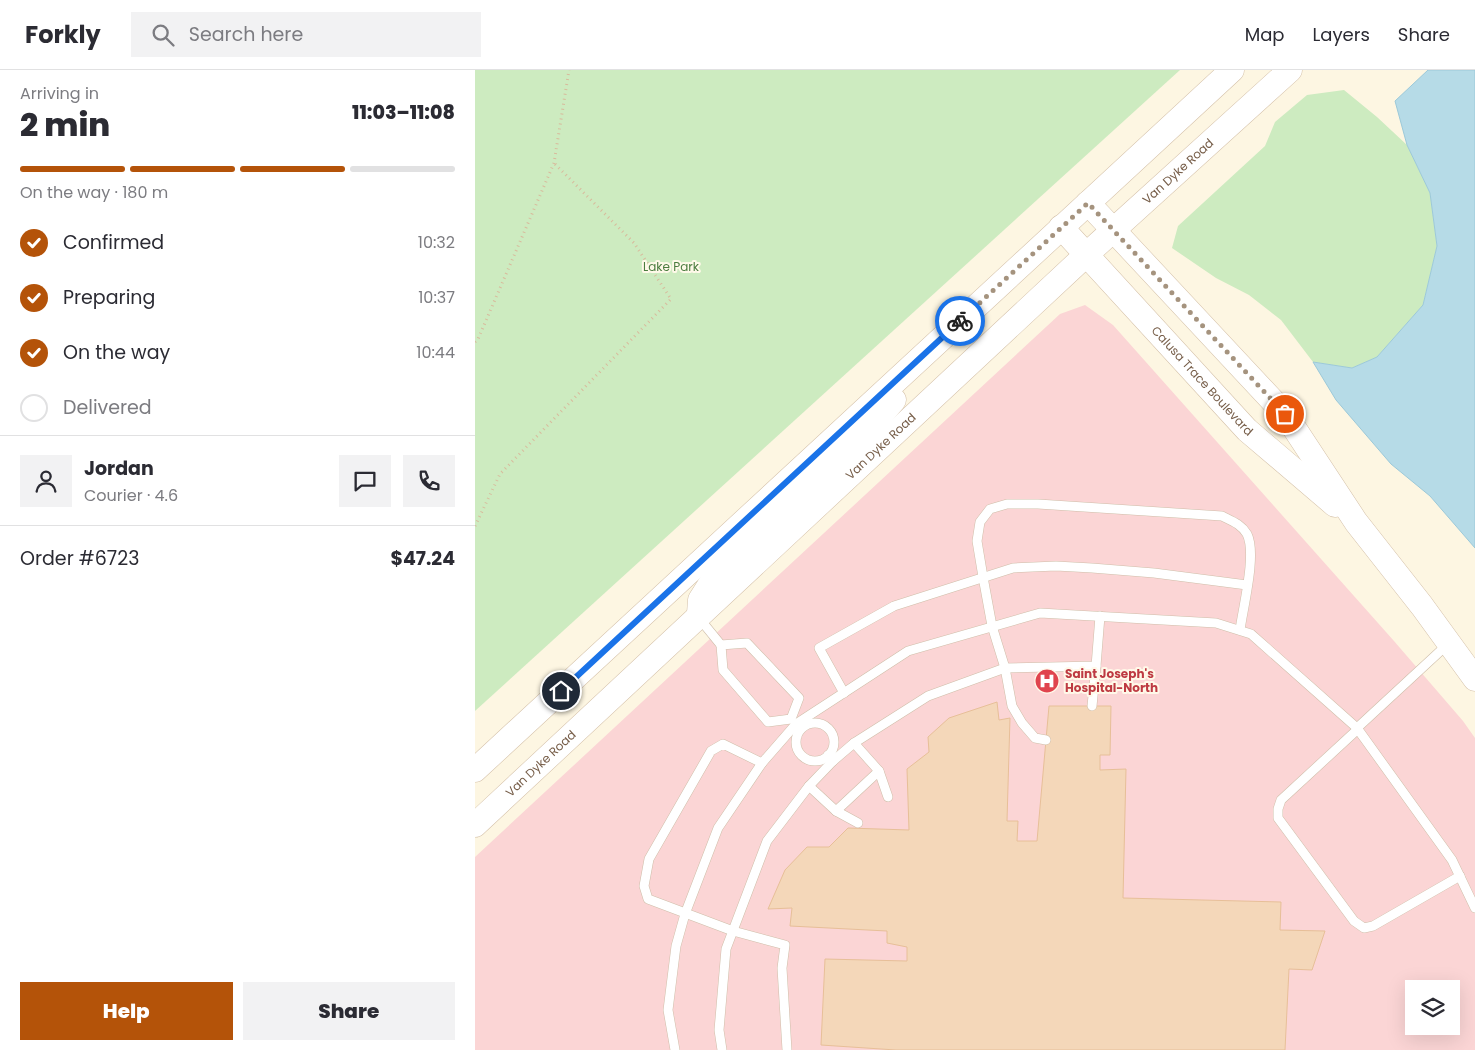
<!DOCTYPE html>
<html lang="en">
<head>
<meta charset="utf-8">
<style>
  body { margin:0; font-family:Poppins,sans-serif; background:#f2f2f3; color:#2b2b33; height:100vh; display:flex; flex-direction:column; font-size:19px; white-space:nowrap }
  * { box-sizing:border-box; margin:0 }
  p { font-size:16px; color:#7c7c81 }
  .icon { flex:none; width:28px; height:28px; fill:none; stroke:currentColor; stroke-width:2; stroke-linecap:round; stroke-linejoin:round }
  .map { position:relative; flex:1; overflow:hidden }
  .sheet { display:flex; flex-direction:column; background:#fff; width:475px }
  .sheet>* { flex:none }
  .tools { position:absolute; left:930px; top:910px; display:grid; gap:10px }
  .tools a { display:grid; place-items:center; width:55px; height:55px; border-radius:0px; background:#fff; box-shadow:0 5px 20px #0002; font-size:25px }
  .pin { position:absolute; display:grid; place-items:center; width:42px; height:42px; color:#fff; margin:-21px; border:2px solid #fff; border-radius:50%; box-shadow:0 1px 5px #0007 }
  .courier { position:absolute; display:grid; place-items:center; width:50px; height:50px; margin:-25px; border:4px solid #1a73e8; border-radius:50%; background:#fff; color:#222; box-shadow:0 1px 6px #0007 }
  .head em { font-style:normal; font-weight:800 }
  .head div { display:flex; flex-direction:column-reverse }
  .head { display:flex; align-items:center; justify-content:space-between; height:85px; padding:0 20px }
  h1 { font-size:32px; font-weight:800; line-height:38px }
  .bar { display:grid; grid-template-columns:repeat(4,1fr); gap:8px 5px; align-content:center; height:60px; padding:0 20px }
  .bar i { height:6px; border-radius:4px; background:#e1e1e2 }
  .bar .current { background:#b45309 }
  .bar p { grid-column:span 4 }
  .line { display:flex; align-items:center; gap:12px; padding:0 20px; border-top:1px solid #e1e1e2 }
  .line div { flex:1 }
  .round { display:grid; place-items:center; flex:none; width:52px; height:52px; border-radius:0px; background:#f2f2f3 }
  ol { padding:0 20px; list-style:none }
  li { display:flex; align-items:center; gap:15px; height:55px }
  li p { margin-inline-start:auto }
  li .icon { padding:5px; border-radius:50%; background:#b45309; color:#fff; stroke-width:4 }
  li:last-child { color:#7c7c81 }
  li i { width:28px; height:28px; border:2px solid #e1e1e2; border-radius:50% }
  .button { display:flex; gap:10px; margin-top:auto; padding:10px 20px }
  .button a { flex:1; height:58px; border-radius:0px; background:#b45309; color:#fff; font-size:20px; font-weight:800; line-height:58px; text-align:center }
  .button a+a { background:#f2f2f3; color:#2b2b33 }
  header { display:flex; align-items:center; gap:30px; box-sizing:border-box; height:70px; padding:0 25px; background:#fff; border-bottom:1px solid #e1e1e2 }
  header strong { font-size:24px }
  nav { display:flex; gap:28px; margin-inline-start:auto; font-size:18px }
  .search { width:350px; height:45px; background:#f2f2f3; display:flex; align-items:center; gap:12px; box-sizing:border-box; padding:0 18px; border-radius:0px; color:#7c7c81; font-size:19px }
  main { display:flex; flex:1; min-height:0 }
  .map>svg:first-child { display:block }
  .medical { fill:#fbd5d5; fill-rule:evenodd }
  .green { fill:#cdebc0 }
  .water { fill:#b6dbe7; stroke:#9cc9d9 }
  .building { fill:#f4d7b9; stroke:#e7bf98 }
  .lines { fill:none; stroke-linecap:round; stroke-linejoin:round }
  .lane-casing { stroke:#cfbea9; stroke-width:10 }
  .secondary-casing { stroke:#d4c0a8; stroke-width:25 }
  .path { stroke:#d8ba9c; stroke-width:3; stroke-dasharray:1 4; stroke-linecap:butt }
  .lane { stroke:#fff; stroke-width:9 }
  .secondary { stroke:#fff; stroke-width:24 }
  .done { stroke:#a5937e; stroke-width:5; stroke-dasharray:0 9 }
  .route { stroke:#1a73e8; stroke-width:6 }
  .labels { text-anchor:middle; stroke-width:4; stroke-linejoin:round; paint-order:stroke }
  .street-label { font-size:12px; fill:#765d48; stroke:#fff9e9 }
  .park-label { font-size:12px; fill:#4b7c3f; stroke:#fff9e9 }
  .health-label { font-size:12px; font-weight:bold; fill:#be3a42; stroke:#fff9e9; text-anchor:start }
</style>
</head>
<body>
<header>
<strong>Forkly</strong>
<div class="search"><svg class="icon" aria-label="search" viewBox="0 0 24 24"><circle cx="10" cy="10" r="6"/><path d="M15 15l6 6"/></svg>Search here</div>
<nav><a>Map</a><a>Layers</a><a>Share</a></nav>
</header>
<main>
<section class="sheet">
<div class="head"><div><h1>2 min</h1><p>Arriving in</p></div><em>11:03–11:08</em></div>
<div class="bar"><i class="current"></i><i class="current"></i><i class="current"></i><i></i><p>On the way · 180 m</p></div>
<ol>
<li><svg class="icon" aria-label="check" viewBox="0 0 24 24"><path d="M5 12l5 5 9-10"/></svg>Confirmed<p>10:32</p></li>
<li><svg class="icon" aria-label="check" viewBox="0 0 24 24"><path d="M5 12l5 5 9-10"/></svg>Preparing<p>10:37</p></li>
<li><svg class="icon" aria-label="check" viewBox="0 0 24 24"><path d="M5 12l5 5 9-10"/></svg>On the way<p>10:44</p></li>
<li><i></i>Delivered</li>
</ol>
<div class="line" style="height:90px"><a class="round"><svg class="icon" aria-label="person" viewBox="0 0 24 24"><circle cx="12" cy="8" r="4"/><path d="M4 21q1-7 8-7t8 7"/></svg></a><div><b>Jordan</b><p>Courier · 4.6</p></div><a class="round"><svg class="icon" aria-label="chat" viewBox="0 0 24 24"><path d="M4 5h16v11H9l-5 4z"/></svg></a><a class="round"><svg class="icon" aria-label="phone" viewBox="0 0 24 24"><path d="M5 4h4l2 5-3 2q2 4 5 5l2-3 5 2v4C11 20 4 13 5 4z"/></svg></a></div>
<div class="line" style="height:65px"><div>Order #6723</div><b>$47.24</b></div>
<div class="button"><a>Help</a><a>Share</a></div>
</section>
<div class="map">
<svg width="1000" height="980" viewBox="0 0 1000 980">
  <rect width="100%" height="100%" fill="#fdf6e2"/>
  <path class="medical" d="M610,235L638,255L919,571L988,651L1000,668V980H0V787L585,244ZM939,919H976V956H939Z"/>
  <g class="green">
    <polygon points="0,0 705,0 0,641"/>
    <polygon points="869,20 902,47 932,75 955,123 962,176 948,235 902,287 877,298 838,292 806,250 774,225 741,208 697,178 703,156 790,76 800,52 832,25"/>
  </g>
  <polygon class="water" points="953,0 1000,0 1000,478 955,426 916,394 861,330 838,292 877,298 902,287 948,235 962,176 955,123 932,75 920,31"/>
  <polygon class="building" points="522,632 524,650 535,648 532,751 543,751 542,771 562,771 574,636 636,636 635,685 625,685 625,700 651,699 648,828 806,832 805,860 850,861 837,900 814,899 810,980 421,980 346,975 350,889 432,891 432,877 412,873 412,861 315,856 317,838 293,839 310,800 332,777 354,777 373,758 434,760 432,699 454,682 453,667 474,648"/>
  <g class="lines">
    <defs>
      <g id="lane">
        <polyline points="224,548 246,575"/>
        <polygon points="272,573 324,628 316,649 293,652 248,600 246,575"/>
        <polyline points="369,623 344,578 419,536 538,498 581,496 617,498 679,503 772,515"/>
        <polyline points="617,636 621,596"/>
        <circle cx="340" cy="672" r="19"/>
        <polyline points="882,658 974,573"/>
        <polyline points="883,659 806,730 803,739 803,748 879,851 889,858 898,856 985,806"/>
        <path d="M571,670L560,668L547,653L537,636L530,598L517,556L508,507L502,471L505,452L515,439L532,434H563L747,446C757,451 766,454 772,464C782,484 768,537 765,560"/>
        <polyline points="358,691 379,673 453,626 530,598 621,596 625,546"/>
        <polyline points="287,693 248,674 236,681 174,789 169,816 173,829 258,861 310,875 307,898 312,980"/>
        <polyline points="404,701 413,727"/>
        <polyline points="334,716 361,741 404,701 379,673"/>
        <polyline points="361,741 383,753"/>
        <polyline points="200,980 193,940 201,876 210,844 243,758 287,693 321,654 433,581 565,543 741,553 776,564 882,658 977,790 1000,838"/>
        <polyline points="247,980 244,960 251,879 292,771 334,716 358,691 353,685"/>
      </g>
      <g id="secondary">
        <polyline points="613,133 810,344 881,452 947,536 1000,609"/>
        <path id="s1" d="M586,157L772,360L860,435"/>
        <polyline points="224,544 225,530 239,508 255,490 383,371 419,330"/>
        <polyline points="0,700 757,0"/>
        <path id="s2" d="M0,755L612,184L815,0"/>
      </g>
    </defs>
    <use href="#lane" class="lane-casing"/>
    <use href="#secondary" class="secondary-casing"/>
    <g class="path">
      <polyline points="0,272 3,269 79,93 94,0"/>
      <polyline points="0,456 25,404 196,229 159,173 79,93"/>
    </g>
    <use href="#lane" class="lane"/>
    <use href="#secondary" class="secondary"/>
  </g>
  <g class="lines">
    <polyline class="done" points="485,251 613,133 810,344"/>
    <polyline class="route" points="86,621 485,251"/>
  </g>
  <defs>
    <symbol id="hospital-disc" viewBox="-11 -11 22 22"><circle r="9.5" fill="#e0444e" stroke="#fff9e9"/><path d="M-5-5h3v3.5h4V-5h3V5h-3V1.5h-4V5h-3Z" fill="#fff"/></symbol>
  </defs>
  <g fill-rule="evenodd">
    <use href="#hospital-disc" x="558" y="597" width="28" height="28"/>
  </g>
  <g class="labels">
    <g class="street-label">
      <text dy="4" stroke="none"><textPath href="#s2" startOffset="960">Van Dyke Road</textPath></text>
      <text dy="4" stroke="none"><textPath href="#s1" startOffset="209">Calusa Trace Boulevard</textPath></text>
      <text dy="4" stroke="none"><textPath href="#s2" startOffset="555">Van Dyke Road</textPath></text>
      <text dy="4" stroke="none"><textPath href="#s2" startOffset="90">Van Dyke Road</textPath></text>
    </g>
    <g class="park-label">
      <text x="196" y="201">Lake Park</text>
    </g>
    <g class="health-label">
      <text x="590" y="608">Saint Joseph's<tspan x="590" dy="14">Hospital-North</tspan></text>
    </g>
  </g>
</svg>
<div class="tools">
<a><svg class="icon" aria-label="layers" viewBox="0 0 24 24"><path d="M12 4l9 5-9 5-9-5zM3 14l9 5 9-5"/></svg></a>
</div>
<div class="pin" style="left:810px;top:344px;background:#ea580c"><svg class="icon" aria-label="bag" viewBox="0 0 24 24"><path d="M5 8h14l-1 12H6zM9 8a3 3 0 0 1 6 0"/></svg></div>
<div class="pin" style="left:86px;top:621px;background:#1f2937"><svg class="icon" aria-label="home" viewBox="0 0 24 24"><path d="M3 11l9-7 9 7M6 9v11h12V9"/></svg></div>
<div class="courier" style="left:485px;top:251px"><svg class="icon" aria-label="bike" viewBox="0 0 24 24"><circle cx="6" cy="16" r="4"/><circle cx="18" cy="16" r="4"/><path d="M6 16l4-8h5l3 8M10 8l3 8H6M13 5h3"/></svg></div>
</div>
</main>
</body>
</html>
